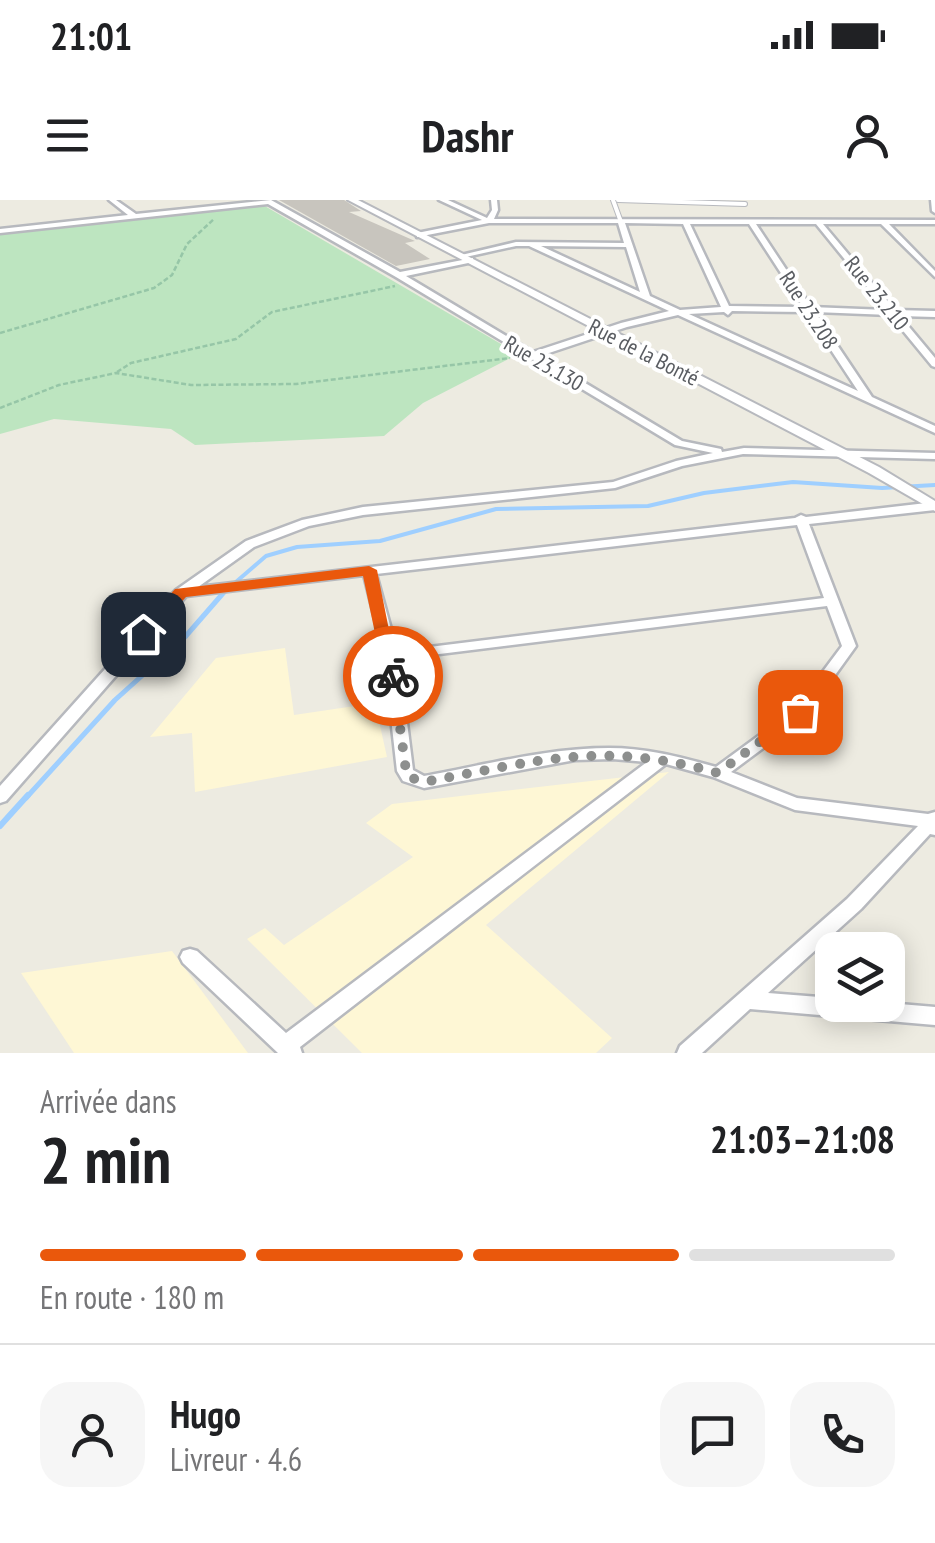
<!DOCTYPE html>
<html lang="fr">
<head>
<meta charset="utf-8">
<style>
  body { margin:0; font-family:"PT Sans Narrow",sans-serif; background:#f6f6f6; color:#202124; height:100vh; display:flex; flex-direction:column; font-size:38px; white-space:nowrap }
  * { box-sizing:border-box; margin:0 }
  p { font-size:32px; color:#757577 }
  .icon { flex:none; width:55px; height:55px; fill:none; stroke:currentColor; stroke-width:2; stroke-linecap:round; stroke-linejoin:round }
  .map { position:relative; height:853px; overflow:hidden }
  .side { display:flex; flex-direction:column; background:#fff; flex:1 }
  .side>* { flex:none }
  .tools { position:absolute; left:815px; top:732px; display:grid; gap:20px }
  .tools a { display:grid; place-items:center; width:90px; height:90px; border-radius:20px; background:#fff; box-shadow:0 5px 25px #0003; font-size:50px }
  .pin { position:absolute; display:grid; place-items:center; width:85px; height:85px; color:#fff; margin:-42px; border-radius:20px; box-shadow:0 5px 15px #0006 }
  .courier { position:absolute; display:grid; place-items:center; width:100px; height:100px; margin:-50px; border:8px solid #ea580c; border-radius:50%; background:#fff; color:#222; box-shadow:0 2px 12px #0007 }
  .summary em { font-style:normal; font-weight:700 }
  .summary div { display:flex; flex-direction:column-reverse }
  .summary { display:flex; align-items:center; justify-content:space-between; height:170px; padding:0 40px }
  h1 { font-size:65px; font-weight:700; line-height:75px }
  .bar { display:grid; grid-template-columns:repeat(4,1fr); gap:15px 10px; align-content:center; height:120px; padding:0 40px }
  .bar i { height:12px; border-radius:8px; background:#e0e0e0 }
  .bar .current { background:#ea580c }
  .bar p { grid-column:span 4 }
  .line { display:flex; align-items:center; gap:25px; padding:0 40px; border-top:2px solid #e0e0e0 }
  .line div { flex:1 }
  .round { display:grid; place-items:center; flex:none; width:105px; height:105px; border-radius:30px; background:#f6f6f6 }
  .status { display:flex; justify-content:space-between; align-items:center; height:70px; padding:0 50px; background:#fff; direction:ltr }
  .status svg { height:28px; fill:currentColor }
  header { display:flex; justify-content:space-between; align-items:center; height:130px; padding:0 40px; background:#fff; font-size:45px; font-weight:700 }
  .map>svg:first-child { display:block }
  .commercial { fill:#fef7d5 }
  .green { fill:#bde5c0 }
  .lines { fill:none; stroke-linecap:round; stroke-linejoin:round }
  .stream-far2 { stroke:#9fcfff; stroke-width:4 }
  .stream-far1 { stroke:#9fcfff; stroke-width:5 }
  .stream { stroke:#9fcfff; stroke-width:6 }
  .building { fill:#c8c5be }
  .service-casing { stroke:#b7b9be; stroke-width:6 }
  .minor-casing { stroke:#b7b9be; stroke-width:5 }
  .tertiary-casing { stroke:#b7b9be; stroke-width:4 }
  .path { stroke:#96c6a7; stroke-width:2.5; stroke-dasharray:5 2.5; stroke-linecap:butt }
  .service { stroke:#fff; stroke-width:4 }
  .minor { fill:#fff; fill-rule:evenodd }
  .tertiary { fill:#fff; fill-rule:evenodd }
  .route { fill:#ea580c }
  .done { stroke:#8d8f8e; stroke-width:10; stroke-dasharray:0 18 }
  .labels { text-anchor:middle; stroke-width:8; stroke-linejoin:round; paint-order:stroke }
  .far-street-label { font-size:22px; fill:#5a5d62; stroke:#fff }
</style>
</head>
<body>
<div class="status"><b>21:01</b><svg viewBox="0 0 49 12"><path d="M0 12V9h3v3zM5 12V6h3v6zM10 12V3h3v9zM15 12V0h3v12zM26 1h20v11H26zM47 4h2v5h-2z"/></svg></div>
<header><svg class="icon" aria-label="menu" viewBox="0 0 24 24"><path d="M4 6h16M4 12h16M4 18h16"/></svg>Dashr<svg class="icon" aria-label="person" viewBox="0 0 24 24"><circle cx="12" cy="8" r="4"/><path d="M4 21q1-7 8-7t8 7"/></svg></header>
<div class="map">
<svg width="935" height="853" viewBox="0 0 935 853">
  <rect width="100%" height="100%" fill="#edebe1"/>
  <g class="commercial">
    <polygon points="285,448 294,515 375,503 387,557 195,592 192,533 150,537 216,458"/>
    <polygon points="669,572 486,725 612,838 596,853 362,853 247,739 265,728 284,745 413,657 366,623 392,604"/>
    <polygon points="172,751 248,853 74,853 21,773"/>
  </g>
  <polygon class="green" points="263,5 518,154 423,203 384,236 195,245 171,229 54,219 0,234 0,34"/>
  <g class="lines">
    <polyline class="stream-far2" points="222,394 266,356 297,347 380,341 496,309 648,306 704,293 793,282 882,288 935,285"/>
    <polyline class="stream-far1" points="26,598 115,500 185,437 225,391"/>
    <polyline class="stream" points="0,626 28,595"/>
  </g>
  <polygon class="building" points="279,0 344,0 361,11 349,12 415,41 405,43 430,59 396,66"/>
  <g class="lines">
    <defs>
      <g id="service">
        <polyline points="613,0 621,22"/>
        <polyline points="618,0 745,4"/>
      </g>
      <g id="minor">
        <path d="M109,0H116L136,14L271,0L400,72L473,58V62L406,76L533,152L621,123L669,111L529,46H516L461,58L457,56L516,42L624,43L618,23H489L417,37V33L482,20L439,0H448L487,18L492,10L491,0H497L498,10L494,19L935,20V24H889L935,71V77L881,24H823L895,110L935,111V117L900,116L935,158V167L932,166L890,115L815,112L872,197L935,226V233L678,115L627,127L540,156L682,241L721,249L722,252L744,248L935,253V259L743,254L682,266L615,288L363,315L309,326L254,347L198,387L795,318L801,315L806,317L935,302V310L809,324L856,446L805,517L731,572L797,598L928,614L935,612V635L930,634L861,709L768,793L832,798V805H888V803L935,807V825L750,809L702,853H677L680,846L847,699L918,626L795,610L713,577L666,564L300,847L302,853H278L183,763L180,757L183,751L190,749L197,751L286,833L647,562L613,559L575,560L424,588L403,581L397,571L384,456L364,375L186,396L6,601L0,603V586L176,390L246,341L302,320L363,307L613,282L676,261L713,253L675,245L396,77L268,4L0,33V29L128,15ZM625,23L683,24L721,107L680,110L650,96ZM690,24H749L803,107L729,106ZM756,24H816L886,110L811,107ZM541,46L626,47L640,92ZM732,111L806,112L858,191L689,114L724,112L728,115ZM797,325L824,398L397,451L376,374ZM827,406L842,446L795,509L716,567C680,557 646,548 609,548C547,548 485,565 424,576L413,570L399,459Z"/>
        <polygon points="931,0 935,0 935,13 932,11"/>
      </g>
      <polygon id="tertiary" points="348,0 358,0 879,267 935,301 935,311 869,273"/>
    </defs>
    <use href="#service" class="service-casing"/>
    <use href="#minor" class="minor-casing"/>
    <use href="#tertiary" class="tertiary-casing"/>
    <g class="path">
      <polyline points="0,133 154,88 172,75 187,44 214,19"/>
      <polyline points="117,172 131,163 236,139 272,112 395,86"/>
      <polyline points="0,208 59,185 116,173 191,185 296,184 510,158"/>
    </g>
    <use href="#service" class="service"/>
    <use href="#minor" class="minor"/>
    <use href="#tertiary" class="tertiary"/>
  </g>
  <polygon class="route" points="369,366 377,370 399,480 384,476 363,376 186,397 149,437 135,434 175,389"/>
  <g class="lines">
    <path class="done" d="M393,476L406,571L409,577L424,582C539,561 601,540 718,573L800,512"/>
  </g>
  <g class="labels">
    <g class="far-street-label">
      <text transform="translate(877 93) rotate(51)" y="8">Rue 23.210</text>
      <text transform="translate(809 110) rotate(57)" y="8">Rue 23.208</text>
      <text transform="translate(644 152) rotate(27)" y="8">Rue de la Bonté</text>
      <text transform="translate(544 163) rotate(30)" y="8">Rue 23.130</text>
    </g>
  </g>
</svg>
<div class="tools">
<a><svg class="icon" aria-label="layers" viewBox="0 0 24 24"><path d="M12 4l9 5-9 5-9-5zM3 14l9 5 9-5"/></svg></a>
</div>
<div class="pin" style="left:800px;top:512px;background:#ea580c"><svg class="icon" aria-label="bag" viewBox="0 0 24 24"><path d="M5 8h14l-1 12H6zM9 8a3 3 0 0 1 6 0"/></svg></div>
<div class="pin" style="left:143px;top:434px;background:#1f2937"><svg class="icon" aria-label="home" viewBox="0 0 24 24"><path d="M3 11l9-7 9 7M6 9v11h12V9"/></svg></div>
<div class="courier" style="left:393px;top:476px"><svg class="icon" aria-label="bike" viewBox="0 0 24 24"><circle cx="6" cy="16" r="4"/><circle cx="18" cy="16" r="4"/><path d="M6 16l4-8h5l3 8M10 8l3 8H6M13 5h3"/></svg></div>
</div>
<section class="side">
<div class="summary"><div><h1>2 min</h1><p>Arrivée dans</p></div><em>21:03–21:08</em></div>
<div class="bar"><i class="current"></i><i class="current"></i><i class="current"></i><i></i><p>En route · 180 m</p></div>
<div class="line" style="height:180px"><a class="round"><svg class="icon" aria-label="person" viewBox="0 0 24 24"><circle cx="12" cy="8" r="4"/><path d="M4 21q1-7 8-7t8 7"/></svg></a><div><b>Hugo</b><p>Livreur · 4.6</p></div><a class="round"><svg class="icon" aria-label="chat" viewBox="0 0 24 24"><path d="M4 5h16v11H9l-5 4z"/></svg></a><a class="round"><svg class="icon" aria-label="phone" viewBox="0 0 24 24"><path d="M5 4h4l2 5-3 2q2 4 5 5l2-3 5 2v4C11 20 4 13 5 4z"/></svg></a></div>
</section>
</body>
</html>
